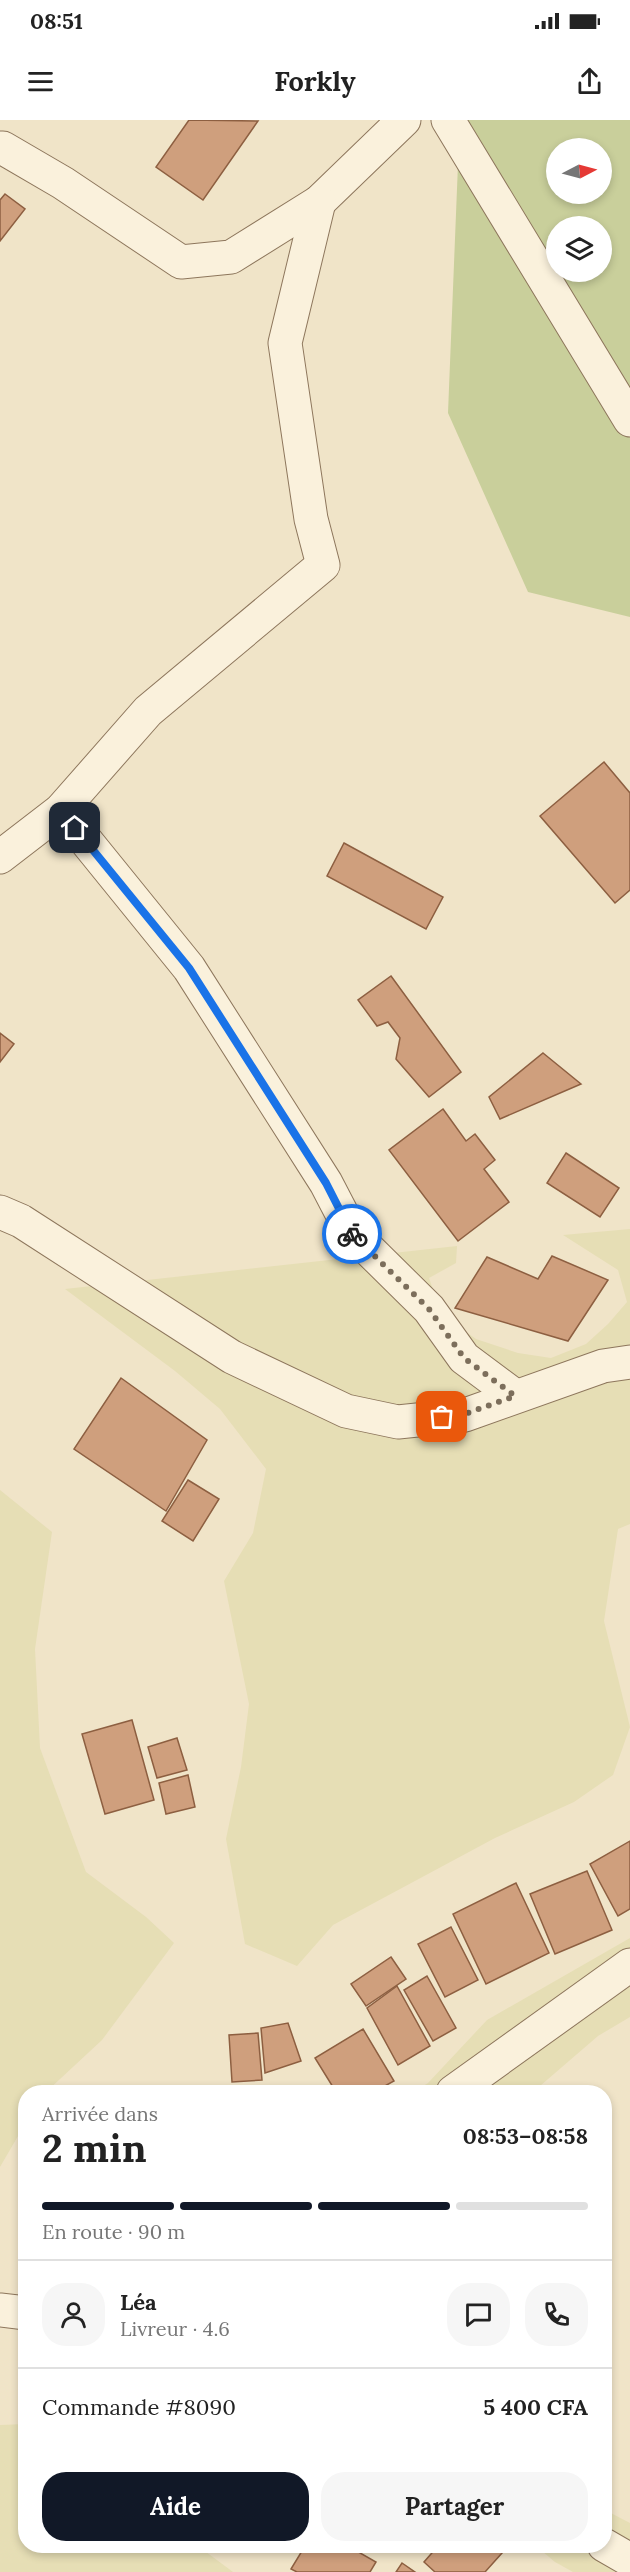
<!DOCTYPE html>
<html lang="fr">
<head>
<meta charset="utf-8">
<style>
  body { margin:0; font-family:Lora,serif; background:#f6f6f6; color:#222; height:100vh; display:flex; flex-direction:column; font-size:22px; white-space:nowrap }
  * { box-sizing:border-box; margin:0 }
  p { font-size:20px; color:#767676 }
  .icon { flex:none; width:33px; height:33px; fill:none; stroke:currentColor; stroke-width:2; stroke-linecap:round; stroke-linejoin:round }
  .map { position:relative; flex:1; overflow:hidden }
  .panel { position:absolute; left:18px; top:1965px; width:594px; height:468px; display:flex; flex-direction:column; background:#fff; border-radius:24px; box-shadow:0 3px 9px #0003 }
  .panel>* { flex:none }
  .needle { width:39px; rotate:84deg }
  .tools { position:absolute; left:546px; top:18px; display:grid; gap:12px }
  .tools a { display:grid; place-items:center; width:66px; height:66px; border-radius:50%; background:#fff; box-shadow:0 3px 9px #0003; font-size:30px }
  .pin { position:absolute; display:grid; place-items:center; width:51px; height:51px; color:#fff; margin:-26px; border-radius:12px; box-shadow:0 3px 9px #0006 }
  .courier { position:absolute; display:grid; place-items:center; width:60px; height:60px; margin:-30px; border:4px solid #1a73e8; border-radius:50%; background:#fff; color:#222; box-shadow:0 2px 8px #0007 }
  .headline em { font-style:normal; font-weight:700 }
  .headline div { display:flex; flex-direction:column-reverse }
  .headline { display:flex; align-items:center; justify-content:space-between; height:102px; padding:0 24px }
  h1 { font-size:39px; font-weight:700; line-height:45px }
  .bar { display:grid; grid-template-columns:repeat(4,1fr); gap:9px 6px; align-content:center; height:72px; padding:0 24px }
  .bar i { height:8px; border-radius:4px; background:#e0e0e0 }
  .bar .active { background:#111827 }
  .bar p { grid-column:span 4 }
  .line { display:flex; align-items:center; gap:15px; padding:0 24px; border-top:2px solid #e0e0e0 }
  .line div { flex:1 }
  .round { display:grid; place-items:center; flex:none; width:63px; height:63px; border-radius:24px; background:#f6f6f6 }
  .cta { display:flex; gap:12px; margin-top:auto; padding:12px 24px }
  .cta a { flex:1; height:69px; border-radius:24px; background:#111827; color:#fff; font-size:24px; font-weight:700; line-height:69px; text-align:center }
  .cta a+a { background:#f6f6f6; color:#222 }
  .status { display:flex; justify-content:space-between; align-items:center; height:42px; padding:0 30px; background:#fff; direction:ltr }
  .status svg { height:16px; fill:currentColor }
  header { display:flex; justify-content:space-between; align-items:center; height:78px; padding:0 24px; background:#fff; font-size:27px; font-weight:700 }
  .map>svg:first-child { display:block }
  .farmland { fill:#e6deb5 }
  .green { fill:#c9cf9b; fill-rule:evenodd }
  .building { fill:#cf9f7d; stroke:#8d5f41; stroke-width:1.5 }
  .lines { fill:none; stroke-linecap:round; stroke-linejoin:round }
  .street-casing { stroke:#8d765c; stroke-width:35 }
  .street { stroke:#faf1dc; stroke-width:33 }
  .done { stroke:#7c6e5b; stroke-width:6; stroke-dasharray:0 10.8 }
  .route { stroke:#1a73e8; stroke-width:8 }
</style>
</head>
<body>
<div class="status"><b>08:51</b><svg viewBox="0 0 49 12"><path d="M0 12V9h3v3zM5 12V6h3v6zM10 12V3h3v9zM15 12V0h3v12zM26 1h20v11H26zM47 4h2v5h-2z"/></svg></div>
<header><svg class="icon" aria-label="menu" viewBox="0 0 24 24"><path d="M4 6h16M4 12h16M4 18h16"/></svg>Forkly<svg class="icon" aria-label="share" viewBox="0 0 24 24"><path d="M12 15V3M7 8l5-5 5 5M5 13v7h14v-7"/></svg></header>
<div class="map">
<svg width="630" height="2452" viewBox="0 0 630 2452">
  <rect width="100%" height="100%" fill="#f0e4c8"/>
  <g class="farmland">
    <polygon points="630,1109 630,1404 618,1409 604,1501 630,1607 613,1655 574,1682 495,1718 333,1805 297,1846 245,1824 226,1719 241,1647 249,1584 224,1461 253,1413 266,1349 220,1289 175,1251 65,1169 457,1126 456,1143 429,1158 438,1184 452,1202 476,1219 518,1233 551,1238 586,1224 608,1204 627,1182 618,1150 563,1115"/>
    <polygon points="0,1370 52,1412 35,1529 40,1628 86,1752 146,1797 174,1823 102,1920 46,1972 26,1972 25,2004 0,2047"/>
    <polygon points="630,1818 630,1897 598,1916 533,1972 414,1972 428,1963 487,1900"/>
    <polygon points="25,2304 26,2426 198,2426 233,2452 0,2452 0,2305"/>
    <polygon points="605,2390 630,2403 630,2452 573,2452 555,2442 536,2426 604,2426"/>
  </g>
  <path class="green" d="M457,0H630V497L528,472L448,293L459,19ZM556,28H602V74H556ZM556,106H602V152H556Z"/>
  <g class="building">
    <polygon points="189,0 258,1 203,80 156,47"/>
    <polygon points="5,74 25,89 0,121 0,80"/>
    <polygon points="604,642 630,673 630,770 615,783 540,696"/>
    <polygon points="344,723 443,777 426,809 327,756"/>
    <polygon points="391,856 461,952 429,977 396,939 400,918 388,902 377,906 358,880"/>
    <polygon points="0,913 14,924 0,942"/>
    <polygon points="543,933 581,964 500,999 489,977"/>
    <polygon points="443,989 466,1021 475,1014 495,1040 484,1049 509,1082 458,1121 389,1030"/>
    <polygon points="566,1033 619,1068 600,1097 547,1063"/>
    <polygon points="552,1136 608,1160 568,1221 455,1188 487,1137 538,1159"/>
    <polygon points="121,1258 207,1320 166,1391 74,1329"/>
    <polygon points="188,1360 219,1379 193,1421 162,1401"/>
    <polygon points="132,1600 154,1680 105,1694 82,1614"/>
    <polygon points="177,1618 187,1650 157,1658 148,1627"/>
    <polygon points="188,1655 195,1687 166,1694 159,1663"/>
    <polygon points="630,1721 630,1789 618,1796 590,1744"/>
    <polygon points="587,1751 612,1810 555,1834 530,1774"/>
    <polygon points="516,1763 549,1833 486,1864 453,1794"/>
    <polygon points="451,1807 478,1860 445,1877 418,1824"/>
    <polygon points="391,1837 406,1859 366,1886 351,1864"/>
    <polygon points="427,1856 456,1908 433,1921 404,1870"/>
    <polygon points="397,1866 430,1926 398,1945 367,1888"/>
    <polygon points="288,1903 301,1941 265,1953 261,1908"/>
    <polygon points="363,1909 394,1961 374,1972 336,1972 315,1938"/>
    <polygon points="258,1913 262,1960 232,1962 229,1915"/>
    <polygon points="305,2426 348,2426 376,2442 370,2452 297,2452 291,2449"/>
    <polygon points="438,2426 494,2426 502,2433 485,2452 435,2452 424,2442"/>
    <polygon points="402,2443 415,2452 396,2452"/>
  </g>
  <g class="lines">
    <defs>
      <g id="street">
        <polyline points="448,0 630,300"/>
        <polyline points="0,28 3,28 63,63 181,142 231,137 319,82 404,0"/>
        <polyline points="61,690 189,848 326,1063 352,1113 429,1189 464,1238 515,1276"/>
        <polyline points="0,737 61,690 148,591 323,445 311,399 285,223 319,82"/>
        <polyline points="0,1092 21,1101 232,1237 346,1291 398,1302 465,1295 603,1246 630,1242"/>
        <polyline points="453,1972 630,1845"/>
        <polyline points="0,2190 26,2193"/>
        <polyline points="604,2425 630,2440"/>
      </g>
    </defs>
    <use href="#street" class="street-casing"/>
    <use href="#street" class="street"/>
  </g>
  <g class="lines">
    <polyline class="done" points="352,1114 429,1189 464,1238 515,1276 465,1294 442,1297"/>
    <polyline class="route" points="75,708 189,848 326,1063 352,1114"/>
  </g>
</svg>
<div class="tools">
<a><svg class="needle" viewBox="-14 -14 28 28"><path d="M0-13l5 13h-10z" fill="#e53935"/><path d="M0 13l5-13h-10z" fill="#767676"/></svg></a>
<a><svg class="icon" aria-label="layers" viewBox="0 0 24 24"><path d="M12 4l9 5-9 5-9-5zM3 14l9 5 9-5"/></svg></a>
</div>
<div class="pin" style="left:442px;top:1297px;background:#ea580c"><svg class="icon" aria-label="bag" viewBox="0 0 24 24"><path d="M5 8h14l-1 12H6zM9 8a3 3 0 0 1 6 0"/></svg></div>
<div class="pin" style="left:75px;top:708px;background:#1f2937"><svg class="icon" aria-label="home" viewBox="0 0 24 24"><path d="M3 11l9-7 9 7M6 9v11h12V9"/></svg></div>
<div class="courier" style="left:352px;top:1114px"><svg class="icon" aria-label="bike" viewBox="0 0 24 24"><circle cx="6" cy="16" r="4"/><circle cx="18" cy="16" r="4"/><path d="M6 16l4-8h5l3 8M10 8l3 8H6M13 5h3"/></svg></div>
<section class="panel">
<div class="headline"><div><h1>2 min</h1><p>Arrivée dans</p></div><em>08:53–08:58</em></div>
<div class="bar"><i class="active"></i><i class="active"></i><i class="active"></i><i></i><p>En route · 90 m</p></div>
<div class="line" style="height:108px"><a class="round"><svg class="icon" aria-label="person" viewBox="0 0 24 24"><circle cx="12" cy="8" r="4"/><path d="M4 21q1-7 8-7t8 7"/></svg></a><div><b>Léa</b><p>Livreur · 4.6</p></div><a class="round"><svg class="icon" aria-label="chat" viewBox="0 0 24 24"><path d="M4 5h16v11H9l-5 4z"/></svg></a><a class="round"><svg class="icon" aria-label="phone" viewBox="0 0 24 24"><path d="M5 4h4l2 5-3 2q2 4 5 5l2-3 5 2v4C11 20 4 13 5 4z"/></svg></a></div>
<div class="line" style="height:78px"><div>Commande #8090</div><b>5 400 CFA</b></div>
<div class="cta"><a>Aide</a><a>Partager</a></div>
</section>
</div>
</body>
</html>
